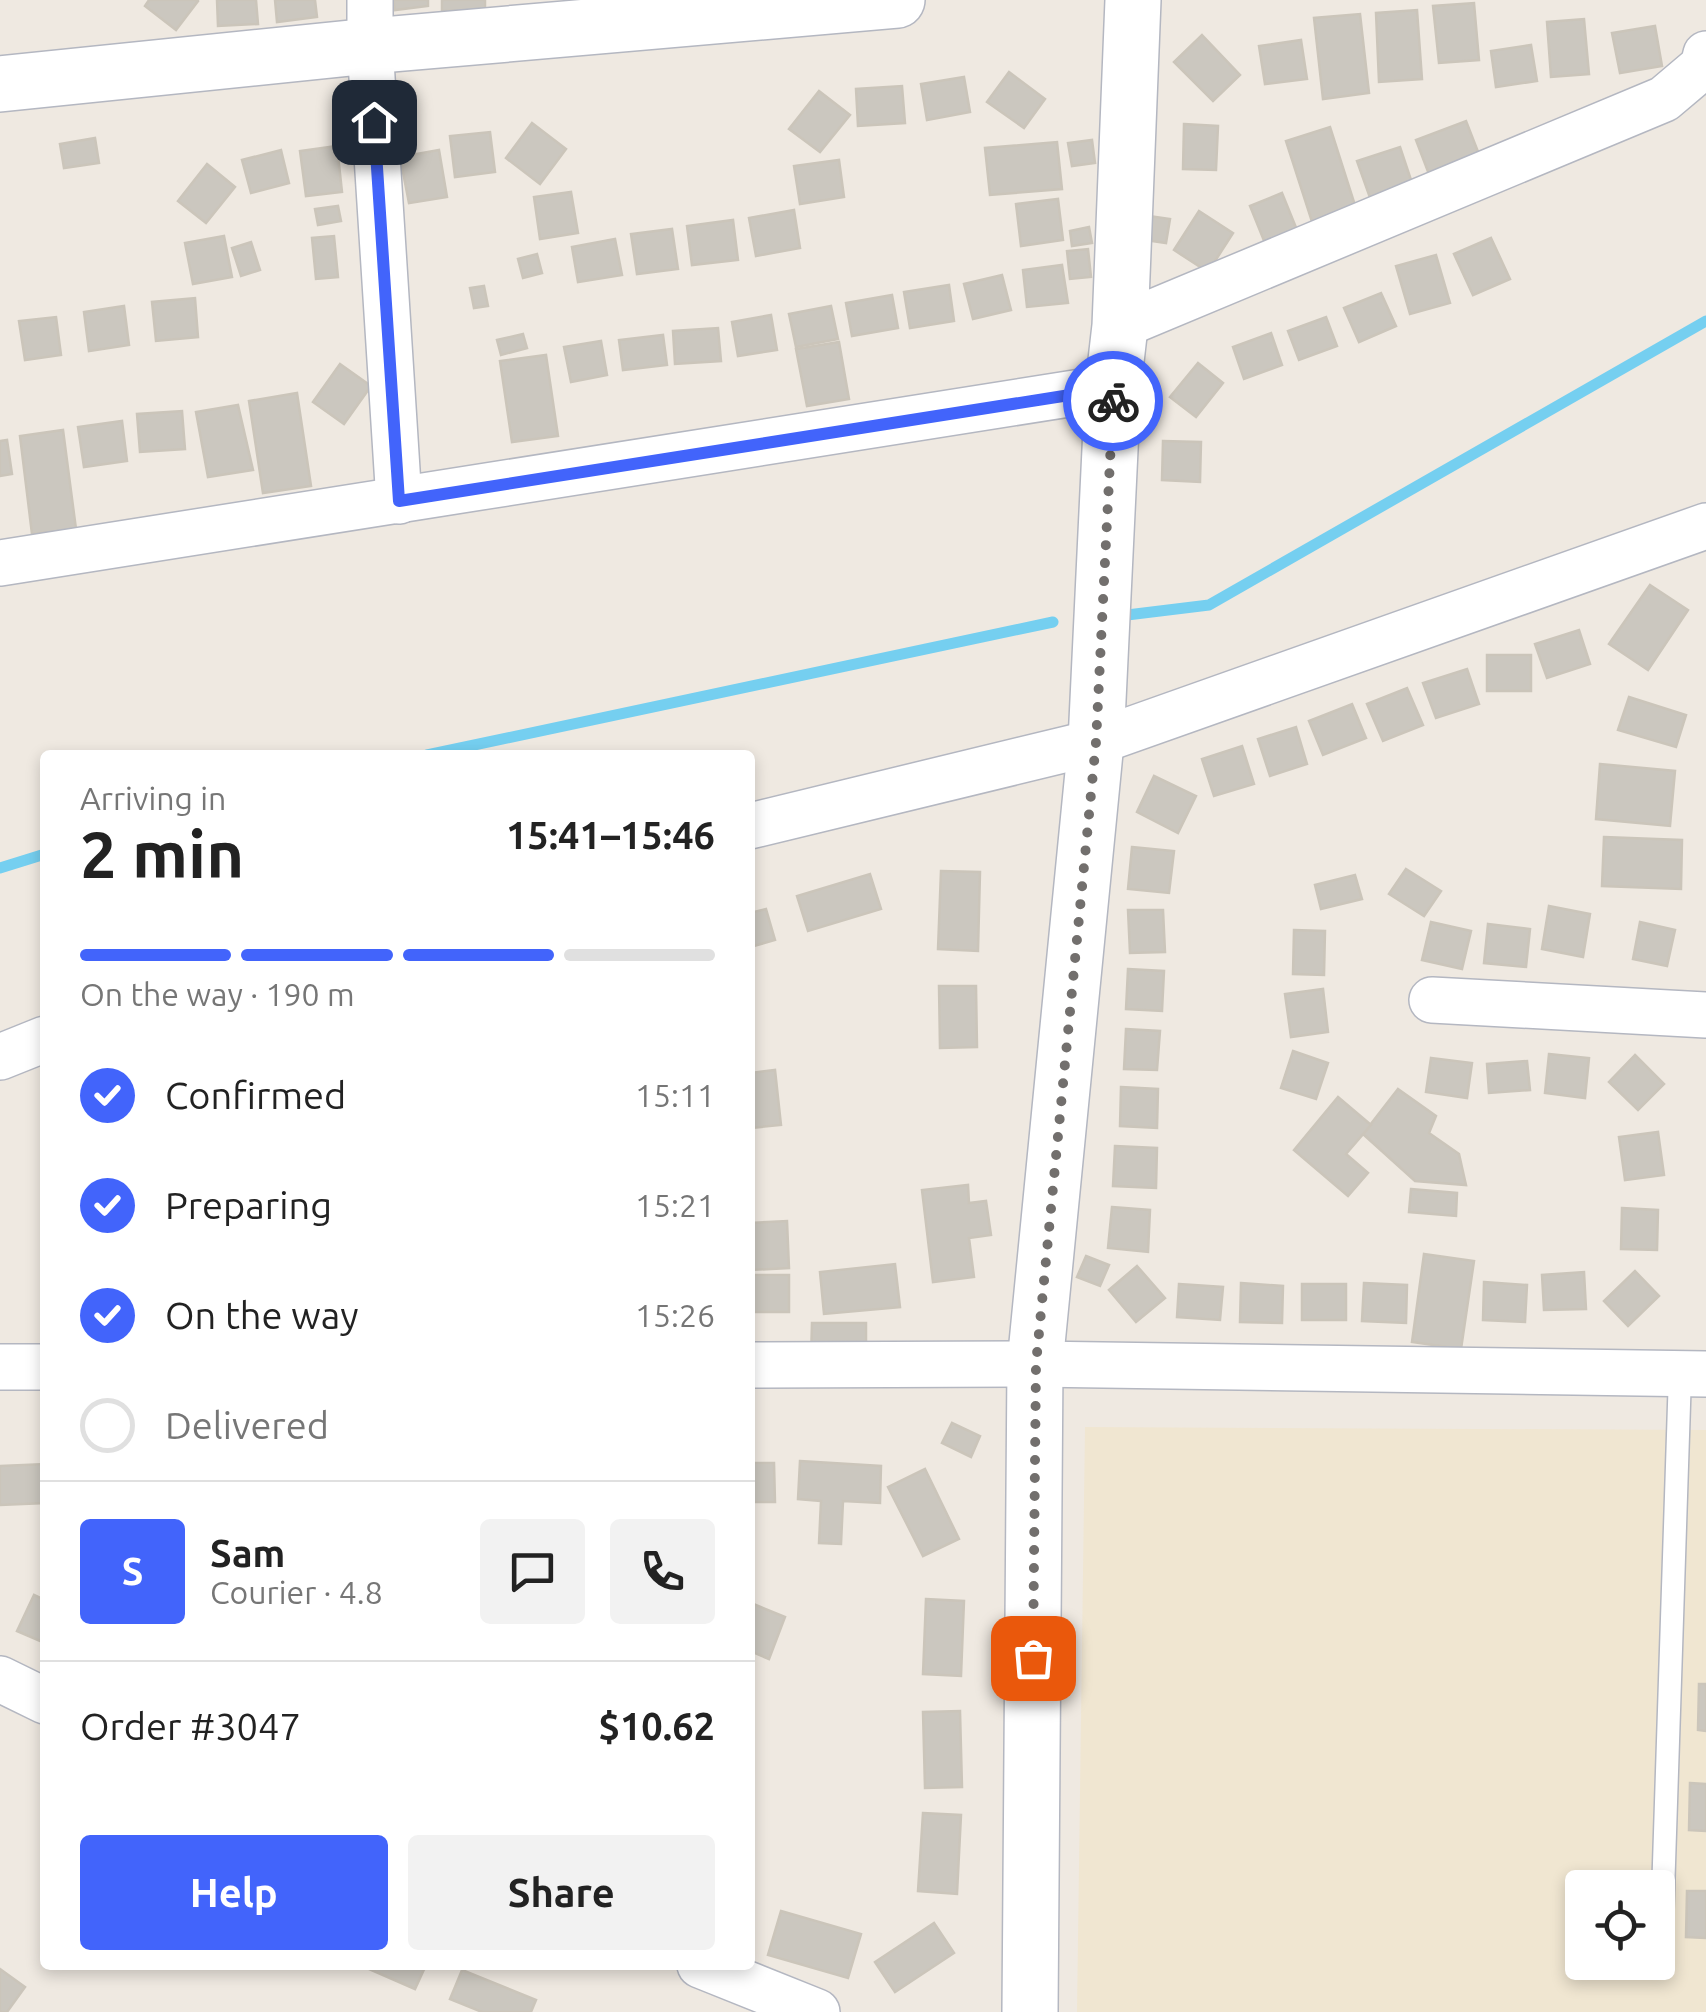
<!DOCTYPE html>
<html lang="en">
<head>
<meta charset="utf-8">
<style>
  body { margin:0; font-family:Ubuntu,sans-serif; background:#f2f2f2; color:#222; height:100vh; display:flex; flex-direction:column; font-size:38px; white-space:nowrap }
  * { box-sizing:border-box; margin:0 }
  p { font-size:32px; color:#767676 }
  .icon { flex:none; width:55px; height:55px; fill:none; stroke:currentColor; stroke-width:2; stroke-linecap:round; stroke-linejoin:round }
  .map { position:relative; flex:1; overflow:hidden }
  .panel { position:absolute; left:40px; top:750px; width:715px; height:1220px; display:flex; flex-direction:column; background:#fff; border-radius:10px; box-shadow:0 5px 15px #0003 }
  .panel>* { flex:none }
  .fabs { position:absolute; left:1565px; top:1870px; display:grid; gap:20px }
  .fabs a { display:grid; place-items:center; width:110px; height:110px; border-radius:10px; background:#fff; box-shadow:0 5px 15px #0003; font-size:50px }
  .pin { position:absolute; display:grid; place-items:center; width:85px; height:85px; color:#fff; margin:-42px; border-radius:20px; box-shadow:0 5px 15px #0006 }
  .courier { position:absolute; display:grid; place-items:center; width:100px; height:100px; margin:-50px; border:8px solid #4264fb; border-radius:50%; background:#fff; color:#222; box-shadow:0 2px 12px #0007 }
  .head em { font-style:normal; font-weight:700 }
  .head div { display:flex; flex-direction:column-reverse }
  .head { display:flex; align-items:center; justify-content:space-between; height:170px; padding:0 40px }
  h1 { font-size:65px; font-weight:700; line-height:75px }
  .bar { display:grid; grid-template-columns:repeat(4,1fr); gap:15px 10px; align-content:center; height:120px; padding:0 40px }
  .bar i { height:12px; border-radius:8px; background:#e0e0e0 }
  .bar .on { background:#4264fb }
  .bar p { grid-column:span 4 }
  .line { display:flex; align-items:center; gap:25px; padding:0 40px; border-top:2px solid #e0e0e0 }
  .line div { flex:1 }
  .round { display:grid; place-items:center; flex:none; width:105px; height:105px; border-radius:10px; background:#f2f2f2 }
  ol { padding:0 40px; list-style:none }
  li { display:flex; align-items:center; gap:30px; height:110px }
  li p { margin-inline-start:auto }
  li .icon { padding:10px; border-radius:50%; background:#4264fb; color:#fff; stroke-width:4 }
  li:last-child { color:#767676 }
  li i { width:55px; height:55px; border:5px solid #e0e0e0; border-radius:50% }
  .action { display:flex; gap:20px; margin-top:auto; padding:20px 40px }
  .action a { flex:1; height:115px; border-radius:10px; background:#4264fb; color:#fff; font-size:40px; font-weight:700; line-height:115px; text-align:center }
  .action a+a { background:#f2f2f2; color:#222 }
  .map>svg:first-child { display:block }
  .education { fill:#f0e6d1; fill-rule:evenodd }
  .lines { fill:none; stroke-linecap:round; stroke-linejoin:round }
  .stream { stroke:#75cff0; stroke-width:11 }
  .building { fill:#cbc7bf; stroke:#cbc5ba; stroke-width:2.5 }
  .lane-casing { stroke:#b4b7c1; stroke-width:25 }
  .street-casing { stroke:#b4b7c1; stroke-width:48 }
  .secondary-casing { stroke:#b4b7c1; stroke-width:58 }
  .lane { stroke:#fff; stroke-width:22 }
  .street { stroke:#fff; stroke-width:45 }
  .secondary { stroke:#fff; stroke-width:55 }
  .done { stroke:#726f6d; stroke-width:10; stroke-dasharray:0 18 }
  .route { stroke:#4264fb; stroke-width:12 }
</style>
</head>
<body>
<div class="map">
<svg width="1706" height="2012" viewBox="0 0 1706 2012">
  <rect width="100%" height="100%" fill="#efe9e1"/>
  <path class="education" d="M1085,1427L1706,1430V2012H1077ZM1582,1888H1658V1962H1582Z"/>
  <g class="lines">
    <g class="stream">
      <polyline points="1119,616 1209,605 1706,321"/>
      <polyline points="427,755 1053,622"/>
      <polyline points="0,868 45,854"/>
    </g>
  </g>
  <g class="building">
    <polygon points="149,0 197,0 198,1 176,30 145,6"/>
    <polygon points="217,0 256,0 258,24 218,26"/>
    <polygon points="275,0 315,0 317,17 277,22"/>
    <polygon points="393,0 428,0 428,6 395,10"/>
    <polygon points="442,0 485,0 485,10 442,11"/>
    <polygon points="1474,3 1479,60 1439,63 1433,6"/>
    <polygon points="1417,10 1422,79 1379,82 1376,13"/>
    <polygon points="1360,14 1369,93 1323,99 1314,18"/>
    <polygon points="1584,19 1589,74 1551,77 1547,22"/>
    <polygon points="1655,26 1662,66 1620,73 1612,33"/>
    <polygon points="1202,35 1240,75 1213,101 1174,62"/>
    <polygon points="1301,40 1307,79 1265,84 1259,46"/>
    <polygon points="1531,45 1537,81 1496,87 1491,51"/>
    <polygon points="1009,72 1045,99 1024,128 987,102"/>
    <polygon points="964,77 970,112 927,120 921,84"/>
    <polygon points="902,86 905,123 858,126 856,89"/>
    <polygon points="819,91 850,115 820,152 789,129"/>
    <polygon points="1466,121 1482,162 1432,182 1416,140"/>
    <polygon points="532,123 566,149 540,184 506,158"/>
    <polygon points="1184,124 1218,126 1216,170 1183,169"/>
    <polygon points="1330,127 1359,218 1315,231 1286,141"/>
    <polygon points="490,132 495,172 455,177 450,136"/>
    <polygon points="95,138 99,163 64,168 60,144"/>
    <polygon points="1092,140 1095,163 1072,166 1068,143"/>
    <polygon points="1057,142 1062,189 990,195 985,148"/>
    <polygon points="337,146 342,192 306,196 300,151"/>
    <polygon points="1400,147 1416,195 1374,209 1357,161"/>
    <polygon points="281,150 289,183 251,193 242,160"/>
    <polygon points="439,150 447,197 409,203 400,157"/>
    <polygon points="839,160 844,197 800,204 794,166"/>
    <polygon points="207,164 235,187 206,223 178,201"/>
    <polygon points="571,192 578,233 540,239 534,197"/>
    <polygon points="1282,193 1297,230 1265,243 1250,206"/>
    <polygon points="1058,199 1063,240 1021,246 1016,204"/>
    <polygon points="338,206 341,221 318,225 315,209"/>
    <polygon points="794,210 800,248 756,256 749,218"/>
    <polygon points="1199,211 1233,233 1208,272 1174,250"/>
    <polygon points="1149,216 1170,219 1166,243 1145,240"/>
    <polygon points="733,220 738,260 692,265 687,226"/>
    <polygon points="1089,227 1092,243 1072,246 1070,231"/>
    <polygon points="672,229 678,269 637,274 631,234"/>
    <polygon points="224,236 232,277 193,284 185,243"/>
    <polygon points="334,236 338,277 316,279 312,238"/>
    <polygon points="1491,238 1510,279 1473,295 1454,254"/>
    <polygon points="615,239 622,275 578,282 572,247"/>
    <polygon points="251,242 260,270 241,276 232,248"/>
    <polygon points="1088,249 1091,277 1070,279 1067,251"/>
    <polygon points="537,254 542,273 523,278 518,259"/>
    <polygon points="1436,255 1450,303 1410,314 1396,266"/>
    <polygon points="1062,265 1068,303 1027,307 1023,270"/>
    <polygon points="1002,275 1011,310 973,319 964,284"/>
    <polygon points="949,285 954,321 910,328 904,292"/>
    <polygon points="484,286 488,306 474,308 470,288"/>
    <polygon points="1381,293 1396,326 1359,342 1344,308"/>
    <polygon points="892,295 898,328 852,336 846,303"/>
    <polygon points="195,298 198,337 156,341 152,302"/>
    <polygon points="124,306 129,345 89,351 84,312"/>
    <polygon points="831,306 838,339 796,347 789,314"/>
    <polygon points="771,315 777,350 738,356 732,322"/>
    <polygon points="56,317 61,355 25,360 19,321"/>
    <polygon points="1326,317 1337,346 1299,360 1288,331"/>
    <polygon points="718,328 721,361 675,364 673,331"/>
    <polygon points="1271,333 1282,365 1244,379 1233,347"/>
    <polygon points="523,334 527,348 501,355 497,340"/>
    <polygon points="663,335 667,365 623,370 619,340"/>
    <polygon points="601,341 607,375 571,382 564,347"/>
    <polygon points="839,342 849,399 807,406 796,349"/>
    <polygon points="546,355 558,436 512,442 500,361"/>
    <polygon points="1198,363 1223,383 1196,417 1170,397"/>
    <polygon points="340,364 371,386 344,424 313,402"/>
    <polygon points="297,393 311,486 263,493 249,401"/>
    <polygon points="238,405 253,470 208,477 196,412"/>
    <polygon points="182,411 185,449 140,452 137,414"/>
    <polygon points="122,421 127,461 84,467 78,427"/>
    <polygon points="63,430 76,529 32,534 20,436"/>
    <polygon points="7,440 12,474 0,476 0,441"/>
    <polygon points="1163,441 1201,442 1200,482 1162,480"/>
    <polygon points="1650,585 1688,610 1648,670 1609,644"/>
    <polygon points="1579,630 1590,664 1547,678 1535,644"/>
    <rect x="1487" y="655" width="44" height="36"/>
    <polygon points="1467,669 1479,704 1436,718 1423,683"/>
    <polygon points="1407,688 1423,725 1383,741 1367,704"/>
    <polygon points="1629,697 1686,715 1676,747 1618,730"/>
    <polygon points="1352,704 1366,738 1323,755 1309,721"/>
    <polygon points="1296,727 1307,764 1270,776 1258,739"/>
    <polygon points="1242,746 1254,784 1214,796 1202,759"/>
    <polygon points="1600,764 1675,771 1670,826 1596,819"/>
    <polygon points="1154,776 1196,796 1178,833 1137,812"/>
    <polygon points="1604,837 1682,840 1681,889 1602,886"/>
    <polygon points="1132,847 1174,851 1169,893 1128,889"/>
    <polygon points="1406,869 1441,891 1424,916 1389,894"/>
    <polygon points="941,871 980,872 978,951 938,949"/>
    <polygon points="870,874 881,909 808,931 797,896"/>
    <polygon points="1355,875 1362,899 1321,909 1315,885"/>
    <polygon points="1549,906 1590,914 1583,957 1542,949"/>
    <polygon points="766,909 775,940 750,947 750,913"/>
    <polygon points="1128,910 1163,910 1165,952 1130,953"/>
    <polygon points="1431,922 1471,931 1462,969 1422,960"/>
    <polygon points="1640,922 1675,930 1667,966 1633,959"/>
    <polygon points="1488,924 1530,929 1526,967 1484,963"/>
    <polygon points="1294,930 1325,931 1324,975 1293,974"/>
    <polygon points="1128,969 1164,971 1162,1011 1126,1009"/>
    <polygon points="939,986 976,986 977,1047 940,1048"/>
    <polygon points="1323,989 1328,1032 1291,1037 1285,994"/>
    <polygon points="1126,1029 1160,1031 1157,1070 1124,1069"/>
    <polygon points="1293,1051 1328,1063 1316,1099 1281,1088"/>
    <polygon points="1549,1054 1589,1058 1585,1098 1545,1093"/>
    <polygon points="1635,1055 1664,1084 1638,1110 1609,1082"/>
    <polygon points="1431,1058 1472,1063 1467,1098 1426,1092"/>
    <polygon points="1527,1061 1530,1090 1489,1093 1487,1064"/>
    <polygon points="775,1070 781,1125 750,1128 750,1073"/>
    <polygon points="1121,1087 1158,1089 1157,1128 1120,1126"/>
    <polygon points="1398,1089 1436,1116 1429,1133 1459,1154 1466,1185 1415,1181 1363,1134"/>
    <polygon points="1338,1097 1371,1125 1346,1154 1368,1173 1348,1196 1294,1150"/>
    <polygon points="1658,1132 1664,1175 1625,1180 1619,1137"/>
    <polygon points="1115,1146 1157,1148 1156,1188 1113,1186"/>
    <polygon points="968,1185 969,1203 986,1201 991,1235 969,1238 974,1277 933,1282 922,1190"/>
    <polygon points="1411,1189 1457,1193 1456,1216 1409,1212"/>
    <polygon points="1112,1207 1150,1210 1148,1252 1108,1248"/>
    <polygon points="1622,1208 1658,1210 1657,1250 1621,1249"/>
    <polygon points="787,1221 789,1268 750,1270 750,1223"/>
    <polygon points="1424,1254 1474,1261 1461,1349 1412,1342"/>
    <polygon points="1086,1256 1109,1265 1100,1286 1077,1277"/>
    <polygon points="895,1264 900,1307 824,1314 820,1272"/>
    <polygon points="1137,1266 1165,1298 1136,1322 1109,1290"/>
    <polygon points="1635,1271 1659,1296 1628,1326 1604,1301"/>
    <polygon points="1584,1272 1586,1309 1544,1310 1542,1275"/>
    <rect x="750" y="1275" width="39" height="37"/>
    <polygon points="1484,1282 1527,1285 1525,1322 1483,1320"/>
    <polygon points="1241,1283 1283,1286 1282,1323 1240,1322"/>
    <polygon points="1364,1283 1407,1285 1406,1323 1362,1321"/>
    <polygon points="1179,1284 1223,1287 1220,1320 1177,1317"/>
    <rect x="1302" y="1284" width="44" height="36"/>
    <polygon points="812,1323 866,1323 866,1358 811,1358"/>
    <polygon points="952,1423 980,1436 971,1457 942,1443"/>
    <polygon points="800,1461 881,1466 880,1503 843,1501 841,1544 819,1543 821,1501 798,1499"/>
    <polygon points="750,1463 774,1463 775,1502 750,1502"/>
    <polygon points="45,1464 45,1503 0,1505 0,1466"/>
    <polygon points="925,1469 959,1539 923,1556 888,1487"/>
    <polygon points="34,1595 45,1600 45,1643 17,1631"/>
    <polygon points="926,1599 964,1601 961,1676 923,1674"/>
    <polygon points="751,1603 785,1617 769,1659 750,1651"/>
    <polygon points="1699,1684 1706,1684 1706,1731 1698,1730"/>
    <polygon points="960,1711 962,1787 925,1788 923,1712"/>
    <polygon points="1690,1783 1706,1784 1706,1831 1689,1830"/>
    <polygon points="923,1813 961,1815 957,1894 918,1891"/>
    <polygon points="1687,1891 1706,1891 1706,1938 1686,1937"/>
    <polygon points="781,1911 861,1934 848,1978 768,1955"/>
    <polygon points="934,1923 954,1953 895,1992 875,1962"/>
    <polygon points="360,1965 426,1965 415,1989"/>
    <polygon points="0,1969 25,1987 7,2012 0,2012"/>
    <polygon points="462,1970 536,2000 531,2012 482,2012 450,1999"/>
  </g>
  <g class="lines">
    <defs>
      <polyline id="lane" points="1661,1955 1680,1374"/>
      <g id="street">
        <polyline points="370,0 370,46 399,501"/>
        <polyline points="1120,326 1664,99 1703,66 1706,54"/>
        <polyline points="0,563 1113,387"/>
        <polyline points="750,826 1096,742 1706,526"/>
        <polyline points="1432,1000 1706,1015"/>
        <polyline points="0,1057 45,1039"/>
        <polyline points="750,1365 1035,1364 1706,1374"/>
        <polyline points="0,1367 45,1367"/>
        <polyline points="0,1679 45,1701"/>
        <polyline points="700,1965 817,2012"/>
      </g>
      <g id="secondary">
        <polyline points="0,84 370,46 897,0"/>
        <polyline points="1030,2012 1035,1364 1096,742 1113,387 1120,326 1133,0"/>
      </g>
    </defs>
    <use href="#lane" class="lane-casing"/>
    <use href="#street" class="street-casing"/>
    <use href="#secondary" class="secondary-casing"/>
    <use href="#lane" class="lane"/>
    <use href="#street" class="street"/>
    <use href="#secondary" class="secondary"/>
  </g>
  <g class="lines">
    <polyline class="done" points="1033,1658 1036,1364 1096,742 1113,401"/>
    <polyline class="route" points="374,122 399,501 1114,388 1113,401"/>
  </g>
</svg>
<div class="fabs">
<a><svg class="icon" aria-label="locate" viewBox="0 0 24 24"><circle cx="12" cy="12" r="6"/><path d="M12 2v4M12 18v4M2 12h4M18 12h4"/></svg></a>
</div>
<div class="pin" style="left:1033px;top:1658px;background:#ea580c"><svg class="icon" aria-label="bag" viewBox="0 0 24 24"><path d="M5 8h14l-1 12H6zM9 8a3 3 0 0 1 6 0"/></svg></div>
<div class="pin" style="left:374px;top:122px;background:#1f2937"><svg class="icon" aria-label="home" viewBox="0 0 24 24"><path d="M3 11l9-7 9 7M6 9v11h12V9"/></svg></div>
<div class="courier" style="left:1113px;top:401px"><svg class="icon" aria-label="bike" viewBox="0 0 24 24"><circle cx="6" cy="16" r="4"/><circle cx="18" cy="16" r="4"/><path d="M6 16l4-8h5l3 8M10 8l3 8H6M13 5h3"/></svg></div>
<section class="panel">
<div class="head"><div><h1>2 min</h1><p>Arriving in</p></div><em>15:41–15:46</em></div>
<div class="bar"><i class="on"></i><i class="on"></i><i class="on"></i><i></i><p>On the way · 190 m</p></div>
<ol>
<li><svg class="icon" aria-label="check" viewBox="0 0 24 24"><path d="M5 12l5 5 9-10"/></svg>Confirmed<p>15:11</p></li>
<li><svg class="icon" aria-label="check" viewBox="0 0 24 24"><path d="M5 12l5 5 9-10"/></svg>Preparing<p>15:21</p></li>
<li><svg class="icon" aria-label="check" viewBox="0 0 24 24"><path d="M5 12l5 5 9-10"/></svg>On the way<p>15:26</p></li>
<li><i></i>Delivered</li>
</ol>
<div class="line" style="height:180px"><b class="round" style="background:#4264fb;color:#fff">S</b><div><b>Sam</b><p>Courier · 4.8</p></div><a class="round"><svg class="icon" aria-label="chat" viewBox="0 0 24 24"><path d="M4 5h16v11H9l-5 4z"/></svg></a><a class="round"><svg class="icon" aria-label="phone" viewBox="0 0 24 24"><path d="M5 4h4l2 5-3 2q2 4 5 5l2-3 5 2v4C11 20 4 13 5 4z"/></svg></a></div>
<div class="line" style="height:130px"><div>Order #3047</div><b>$10.62</b></div>
<div class="action"><a>Help</a><a>Share</a></div>
</section>
</div>
</body>
</html>
